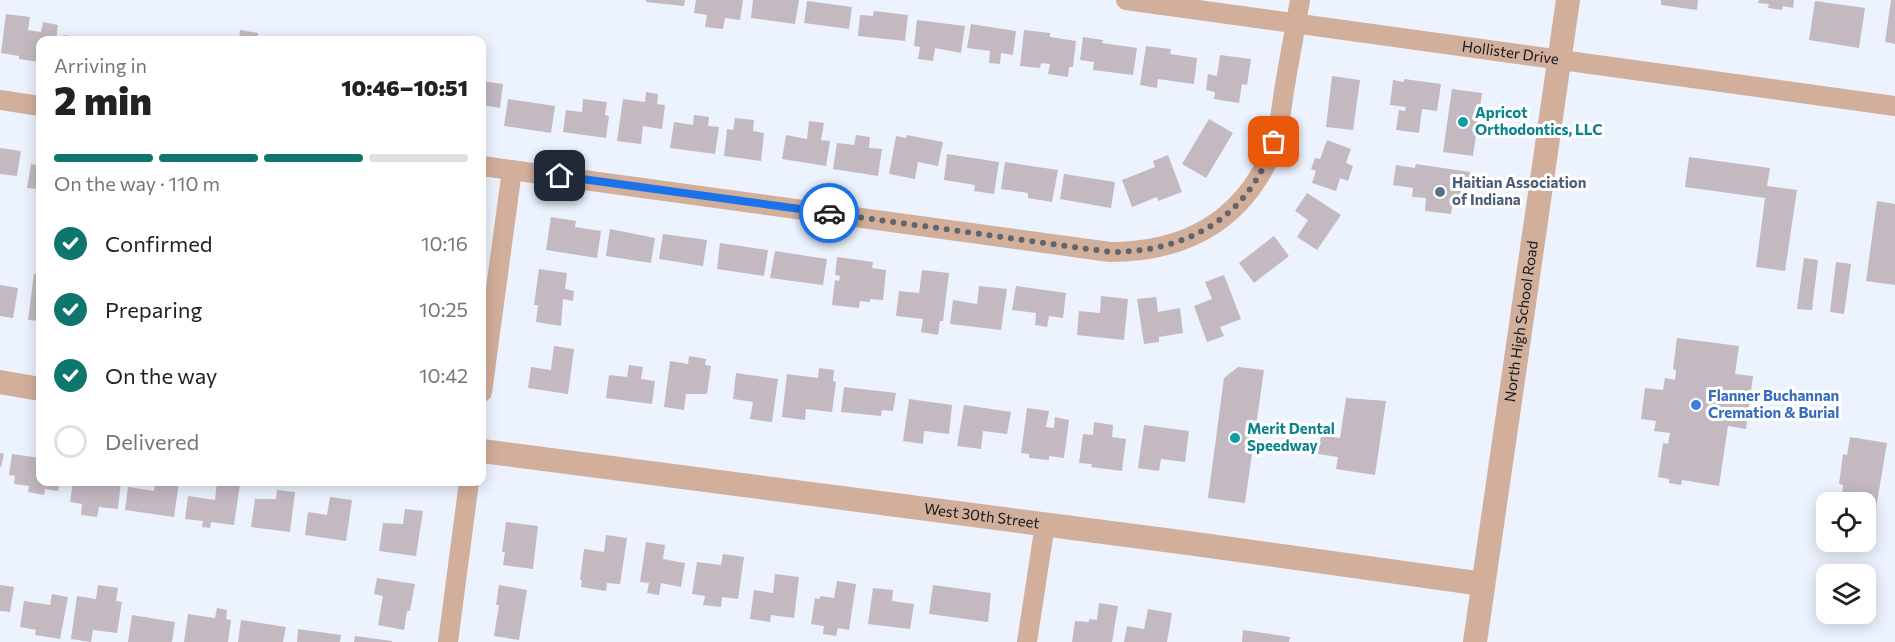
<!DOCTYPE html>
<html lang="en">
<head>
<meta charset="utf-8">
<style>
  body { margin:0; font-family:Commissioner,sans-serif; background:#f2f2f2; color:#222; height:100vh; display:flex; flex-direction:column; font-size:22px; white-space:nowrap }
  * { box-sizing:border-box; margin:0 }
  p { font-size:20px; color:#767676 }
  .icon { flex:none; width:33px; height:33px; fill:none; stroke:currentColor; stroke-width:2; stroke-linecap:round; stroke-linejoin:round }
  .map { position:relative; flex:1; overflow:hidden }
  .details { position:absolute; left:36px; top:36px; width:450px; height:450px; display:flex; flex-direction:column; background:#fff; border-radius:12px; box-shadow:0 3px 15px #0003 }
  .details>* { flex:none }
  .fabs { position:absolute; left:1816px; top:492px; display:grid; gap:12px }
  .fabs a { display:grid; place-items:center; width:60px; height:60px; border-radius:12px; background:#fff; box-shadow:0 3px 15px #0003; font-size:30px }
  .pin { position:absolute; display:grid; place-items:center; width:51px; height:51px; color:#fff; margin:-26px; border-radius:12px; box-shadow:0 3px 9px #0006 }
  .courier { position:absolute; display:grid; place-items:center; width:60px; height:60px; margin:-30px; border:4px solid #1a73e8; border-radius:50%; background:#fff; color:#222; box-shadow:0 2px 8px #0007 }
  .headline em { font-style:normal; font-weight:800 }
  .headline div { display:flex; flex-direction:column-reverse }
  .headline { display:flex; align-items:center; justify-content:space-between; height:102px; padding:0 18px }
  h1 { font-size:39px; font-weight:800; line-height:45px }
  .bar { display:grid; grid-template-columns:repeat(4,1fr); gap:9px 6px; align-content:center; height:72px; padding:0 18px }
  .bar i { height:8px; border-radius:4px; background:#e0e0e0 }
  .bar .on { background:#0f766e }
  .bar p { grid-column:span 4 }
  ol { padding:0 18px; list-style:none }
  li { display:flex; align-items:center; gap:18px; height:66px }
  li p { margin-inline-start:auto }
  li .icon { padding:6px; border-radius:50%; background:#0f766e; color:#fff; stroke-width:4 }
  li:last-child { color:#767676 }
  li i { width:33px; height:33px; border:3px solid #e0e0e0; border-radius:50% }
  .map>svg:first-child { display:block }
  .building { fill:#c4b9c1 }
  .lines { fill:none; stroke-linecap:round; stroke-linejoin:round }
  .minor { stroke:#d2af9b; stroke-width:20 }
  .tertiary { stroke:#d2af9b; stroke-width:24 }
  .done { stroke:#61656b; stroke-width:6; stroke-dasharray:0 10.8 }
  .route { stroke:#1a73e8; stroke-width:8 }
  .culture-dot { fill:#0f9aa8; stroke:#fff; stroke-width:2 }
  .service-dot { fill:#5c6f8a; stroke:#fff; stroke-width:2 }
  .shop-dot { fill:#3f7fe0; stroke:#fff; stroke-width:2 }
  .labels { text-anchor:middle; stroke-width:6; stroke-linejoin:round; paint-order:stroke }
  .street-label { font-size:15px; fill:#16181c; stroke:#fff }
  .culture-label { font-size:15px; font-weight:bold; fill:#0d838f; stroke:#fff; text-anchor:start }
  .service-label { font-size:15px; font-weight:bold; fill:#4e5e75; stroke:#fff; text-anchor:start }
  .shop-label { font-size:15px; font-weight:bold; fill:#366cbe; stroke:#fff; text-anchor:start }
</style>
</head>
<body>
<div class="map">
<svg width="1895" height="642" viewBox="0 0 1895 642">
  <rect width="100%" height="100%" fill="#ecf3fe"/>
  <g class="building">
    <polygon points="646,0 685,0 684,6 646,2"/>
    <polygon points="696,0 743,0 740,20 725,18 723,29 705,27 707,15 694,13"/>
    <polygon points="753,0 799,0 795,24 751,18"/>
    <polygon points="1661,0 1698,0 1697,10 1661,5"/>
    <polygon points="1759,0 1794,0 1793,8 1783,6 1782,10 1768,8 1769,4 1758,3"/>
    <polygon points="1891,0 1895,0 1895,44 1885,42"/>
    <polygon points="807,1 852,7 849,29 804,23"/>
    <polygon points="1815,1 1865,8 1859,48 1809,40"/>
    <polygon points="874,11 908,15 905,41 858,36 860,15 873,16"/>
    <polygon points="6,14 30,17 28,30 41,32 43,22 58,25 56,40 40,40 40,62 19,59 19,56 1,53"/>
    <polygon points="917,20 965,26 961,53 935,48 933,61 918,59 920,47 914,46"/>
    <polygon points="971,24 1016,31 1013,55 1001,53 1000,64 989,63 990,51 967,48"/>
    <polygon points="240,30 258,33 257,40 239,40"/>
    <polygon points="1024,30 1050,33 1050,37 1076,41 1073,67 1069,67 1068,77 1048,74 1050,64 1041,63 1040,68 1020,66"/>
    <polygon points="63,35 90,39 90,40 63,40"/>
    <polygon points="137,37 152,39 151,40 136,40"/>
    <polygon points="1083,37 1103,40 1102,43 1137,48 1133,75 1093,70 1094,62 1080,60"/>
    <polygon points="1146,46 1171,49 1170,54 1197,58 1194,84 1158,79 1157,88 1140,85"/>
    <polygon points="1220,55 1251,59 1247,85 1242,84 1239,103 1214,99 1215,92 1206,90 1208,74 1217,76"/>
    <polygon points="1332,76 1360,80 1353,130 1326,127"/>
    <polygon points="1404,79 1441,84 1437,111 1422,109 1419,133 1396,130 1399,110 1405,111 1406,107 1390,105 1393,80 1404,82"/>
    <polygon points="482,81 503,84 500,108 482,105"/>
    <polygon points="1452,89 1482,93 1473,156 1443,152"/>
    <polygon points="646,92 658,94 657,104 665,105 662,129 643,126 641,144 617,141 623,99 645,102"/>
    <polygon points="508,99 555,106 551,133 504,126"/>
    <polygon points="583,99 607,102 605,115 609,116 606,138 563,132 566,110 582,112"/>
    <polygon points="694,115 709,117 708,126 719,127 715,154 670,148 674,122 693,125"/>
    <polygon points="735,118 754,120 753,131 764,133 761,161 724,156 727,129 733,130"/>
    <polygon points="1209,119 1233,133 1206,178 1182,164"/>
    <polygon points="809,121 824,123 821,140 830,141 826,166 782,159 786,135 807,139"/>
    <polygon points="856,135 870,137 869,148 882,149 878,176 833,169 837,143 854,145"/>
    <polygon points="907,135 943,142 938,166 918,162 915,179 889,174 896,136 906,138"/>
    <polygon points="1327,140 1351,149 1346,163 1353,166 1348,181 1340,178 1336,191 1312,183 1316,171 1311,169 1315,158 1320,159"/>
    <polygon points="0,148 21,151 17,176 0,174"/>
    <polygon points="947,154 999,162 994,194 974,191 975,185 944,180"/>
    <polygon points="1168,155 1182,192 1158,201 1157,197 1132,207 1122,180 1155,167 1153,161"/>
    <polygon points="1689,157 1770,168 1767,186 1797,190 1785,271 1756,267 1765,198 1685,187"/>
    <polygon points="1005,162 1058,170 1052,202 1028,198 1028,193 1001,189"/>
    <polygon points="31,164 40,166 40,202 36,202 38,189 27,188"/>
    <polygon points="1416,164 1470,172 1466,201 1453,200 1451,214 1425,211 1426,198 1412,197 1413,188 1393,185 1396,165 1415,168"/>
    <polygon points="1064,174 1115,182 1111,208 1060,199"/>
    <polygon points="1307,193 1341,215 1317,250 1297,237 1308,220 1295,211"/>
    <polygon points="1877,201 1895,204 1895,285 1866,281"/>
    <polygon points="551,217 576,221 575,227 601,231 597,258 546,250"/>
    <polygon points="610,229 655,238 651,263 606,256"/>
    <polygon points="663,234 707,240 703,266 659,259"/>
    <polygon points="1274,236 1289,256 1254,283 1239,263"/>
    <polygon points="720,243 768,250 764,276 717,269"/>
    <polygon points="775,251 827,259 823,285 770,278"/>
    <polygon points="837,257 873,262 872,268 886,270 883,300 870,299 870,302 860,301 859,308 832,305 835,280 839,281 840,276 835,275"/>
    <polygon points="1804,258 1818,260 1812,310 1797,309"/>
    <polygon points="1836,262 1851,264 1844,314 1830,312"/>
    <polygon points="539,269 567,273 565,289 574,291 573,301 563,299 561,326 536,322 538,305 534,305"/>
    <polygon points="922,270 949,273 943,321 940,321 938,335 921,332 923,319 896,316 899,291 919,293"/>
    <polygon points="34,274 40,275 40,321 28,320"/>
    <polygon points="1224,275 1241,319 1220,327 1224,336 1207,342 1194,306 1212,299 1205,282"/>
    <polygon points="0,285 18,288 13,318 0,316"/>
    <polygon points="979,286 1007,289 1001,330 950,324 953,300 977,304"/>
    <polygon points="1016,286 1066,293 1063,318 1049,316 1047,327 1035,325 1036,313 1012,310"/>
    <polygon points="1101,296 1128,299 1124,340 1077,335 1079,311 1100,313"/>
    <polygon points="1156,297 1158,312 1180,308 1183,333 1159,337 1159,342 1144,344 1137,299"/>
    <polygon points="1677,338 1739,346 1735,374 1753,376 1746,429 1728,426 1719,486 1682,480 1681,485 1669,483 1669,479 1658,477 1663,443 1668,444 1670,433 1654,431 1656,421 1641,419 1645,388 1663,390 1665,378 1675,380 1676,370 1673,369"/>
    <polygon points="554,346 574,349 568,394 528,388 531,367 551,370"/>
    <polygon points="689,356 706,359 705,365 711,366 707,394 686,394 684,410 664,407 670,361 688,364"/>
    <polygon points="629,365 643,367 641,379 655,381 652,404 606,398 609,375 627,377"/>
    <polygon points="1238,367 1264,370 1245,503 1208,498 1224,378"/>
    <polygon points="819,368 834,370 833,381 836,382 832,412 806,409 805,420 782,417 787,374 818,378"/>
    <polygon points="736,373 778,379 772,422 750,419 753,402 733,399"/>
    <polygon points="844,387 896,393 893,411 882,410 881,416 841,412"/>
    <polygon points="1346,398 1386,401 1375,475 1336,469 1338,457 1318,454 1321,435 1340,438"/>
    <polygon points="909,399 952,405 949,434 924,431 923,444 903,441"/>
    <polygon points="964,405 1011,412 1007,434 983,431 981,449 957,446"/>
    <polygon points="1027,408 1049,411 1046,427 1054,428 1055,417 1069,420 1064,458 1049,456 1049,460 1029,458 1029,454 1021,453"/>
    <polygon points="1094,422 1113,425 1112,437 1126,439 1122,471 1091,467 1092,464 1079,463 1083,434 1093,435"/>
    <polygon points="1144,425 1189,431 1185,462 1161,459 1159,471 1138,468"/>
    <polygon points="1850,437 1887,443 1876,508 1866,506 1866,502 1841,502 1843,485 1839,484 1843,454 1847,455"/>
    <polygon points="0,453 4,454 1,467 0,467"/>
    <polygon points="12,454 40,458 40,482 60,482 58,491 45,489 44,495 28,492 29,486 14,484 15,476 9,475"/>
    <polygon points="73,482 121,482 118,509 99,507 97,517 81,515 82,504 70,502"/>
    <polygon points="155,482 179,482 174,517 125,510 128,487 154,491"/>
    <polygon points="217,482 240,484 234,525 211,522 210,528 202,527 203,521 185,519 188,496 215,500"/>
    <polygon points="277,490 295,492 290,532 251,527 255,499 276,499"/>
    <polygon points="330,497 352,500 346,541 305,535 308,512 327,515"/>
    <polygon points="405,509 423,511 416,556 379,551 383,523 403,524"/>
    <polygon points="506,522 538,526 533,569 503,565 505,552 502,552"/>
    <polygon points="606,535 627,538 620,584 607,583 606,591 581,587 582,580 580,580 584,549 604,552"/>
    <polygon points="646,542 665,545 663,559 685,563 681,587 661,583 659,595 647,593 649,583 640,582"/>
    <polygon points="723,554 744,557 738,599 722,597 721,607 703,605 705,596 692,594 697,562 721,565"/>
    <polygon points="775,574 799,577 794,618 771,615 770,622 750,619 754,590 773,593"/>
    <polygon points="377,578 415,584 410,611 407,611 404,630 378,625 383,596 374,594"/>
    <polygon points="837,581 856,584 849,630 838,628 836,636 823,634 824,626 811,624 815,598 820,599 820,596 834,598"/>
    <polygon points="0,585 14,587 10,612 0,611"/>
    <polygon points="98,585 118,588 116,601 122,602 117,633 93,630 91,642 71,639 77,596 96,599"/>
    <polygon points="499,585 527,590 519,640 494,636 499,605 496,605"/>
    <polygon points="933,585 991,593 988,622 929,614"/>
    <polygon points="873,588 893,590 892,601 914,604 910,629 868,624"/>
    <polygon points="52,594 68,597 60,639 35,635 36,630 20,627 24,601 50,605"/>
    <polygon points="1099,603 1118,606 1112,642 1072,642 1075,621 1089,622 1089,619 1097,620"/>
    <polygon points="217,608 227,610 226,619 231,620 228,642 184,642 188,614 215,618"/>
    <polygon points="1148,609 1172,613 1167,642 1124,642 1127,626 1144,629"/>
    <polygon points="132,615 175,622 172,642 128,642"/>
    <polygon points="241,620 286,627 283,642 238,642"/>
    <polygon points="298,629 341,635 340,642 297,642"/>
    <polygon points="1243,630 1290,637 1289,642 1242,642"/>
    <polygon points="355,636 392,641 392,642 354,642"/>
  </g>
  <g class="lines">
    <g class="minor">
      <path id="s1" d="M1126,0L1895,106"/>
      <polyline points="0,100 40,106"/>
      <path d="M482,166L1110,252C1181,252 1238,224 1269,158C1278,137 1281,113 1284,91C1289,60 1295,30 1300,0"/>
      <polyline points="482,392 512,170"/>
      <polyline points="448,642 469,482"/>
      <polyline points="1027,642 1045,524"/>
    </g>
    <g class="tertiary">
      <polyline points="0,382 40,389"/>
      <path id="s2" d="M482,451L1188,543L1483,584"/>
      <path id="s3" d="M1475,642L1568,0"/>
    </g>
  </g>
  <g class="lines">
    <path class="done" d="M829,213L1110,252C1188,252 1248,218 1274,142"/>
    <polyline class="route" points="560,176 829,213"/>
  </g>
  <g class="culture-dot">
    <circle cx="1463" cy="122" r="6"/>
    <circle cx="1235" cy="438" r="6"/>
  </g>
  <circle class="service-dot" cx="1440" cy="192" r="6"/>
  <circle class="shop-dot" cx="1696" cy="405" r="6"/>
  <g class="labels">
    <g class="street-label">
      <text dy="5" stroke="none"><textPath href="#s1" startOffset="388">Hollister Drive</textPath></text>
      <text dy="5" stroke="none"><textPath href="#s3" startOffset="324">North High School Road</textPath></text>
      <text dy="5" stroke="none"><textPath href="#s2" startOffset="504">West 30th Street</textPath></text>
    </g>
    <g class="culture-label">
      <text x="1475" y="118">Apricot<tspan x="1475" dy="17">Orthodontics, LLC</tspan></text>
      <text x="1247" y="434">Merit Dental<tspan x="1247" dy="17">Speedway</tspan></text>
    </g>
    <g class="service-label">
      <text x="1452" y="188">Haitian Association<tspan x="1452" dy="17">of Indiana</tspan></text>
    </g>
    <g class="shop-label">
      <text x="1708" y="401">Flanner Buchannan<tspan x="1708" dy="17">Cremation &amp; Burial</tspan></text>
    </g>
  </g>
</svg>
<div class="fabs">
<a><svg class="icon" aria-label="locate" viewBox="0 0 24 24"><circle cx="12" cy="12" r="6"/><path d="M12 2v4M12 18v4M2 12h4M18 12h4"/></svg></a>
<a><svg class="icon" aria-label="layers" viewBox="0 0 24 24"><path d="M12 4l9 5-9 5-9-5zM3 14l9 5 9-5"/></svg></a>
</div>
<div class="pin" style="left:1274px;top:142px;background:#ea580c"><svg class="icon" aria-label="bag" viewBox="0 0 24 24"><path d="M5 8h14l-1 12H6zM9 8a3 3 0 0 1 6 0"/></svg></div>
<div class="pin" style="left:560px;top:176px;background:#1f2937"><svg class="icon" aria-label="home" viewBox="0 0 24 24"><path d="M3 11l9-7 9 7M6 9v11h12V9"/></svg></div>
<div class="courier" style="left:829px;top:213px"><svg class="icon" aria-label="car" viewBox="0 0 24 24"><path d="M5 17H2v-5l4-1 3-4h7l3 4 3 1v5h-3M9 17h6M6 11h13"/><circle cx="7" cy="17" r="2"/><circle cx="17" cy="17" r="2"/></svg></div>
<section class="details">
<div class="headline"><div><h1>2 min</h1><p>Arriving in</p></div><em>10:46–10:51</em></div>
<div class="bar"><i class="on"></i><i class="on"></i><i class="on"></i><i></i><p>On the way · 110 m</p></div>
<ol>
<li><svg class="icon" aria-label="check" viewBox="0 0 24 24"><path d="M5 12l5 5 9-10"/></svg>Confirmed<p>10:16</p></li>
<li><svg class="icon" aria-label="check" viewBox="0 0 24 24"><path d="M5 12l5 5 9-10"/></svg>Preparing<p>10:25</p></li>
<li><svg class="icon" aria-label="check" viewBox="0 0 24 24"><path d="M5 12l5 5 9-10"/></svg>On the way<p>10:42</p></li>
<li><i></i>Delivered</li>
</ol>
</section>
</div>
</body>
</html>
